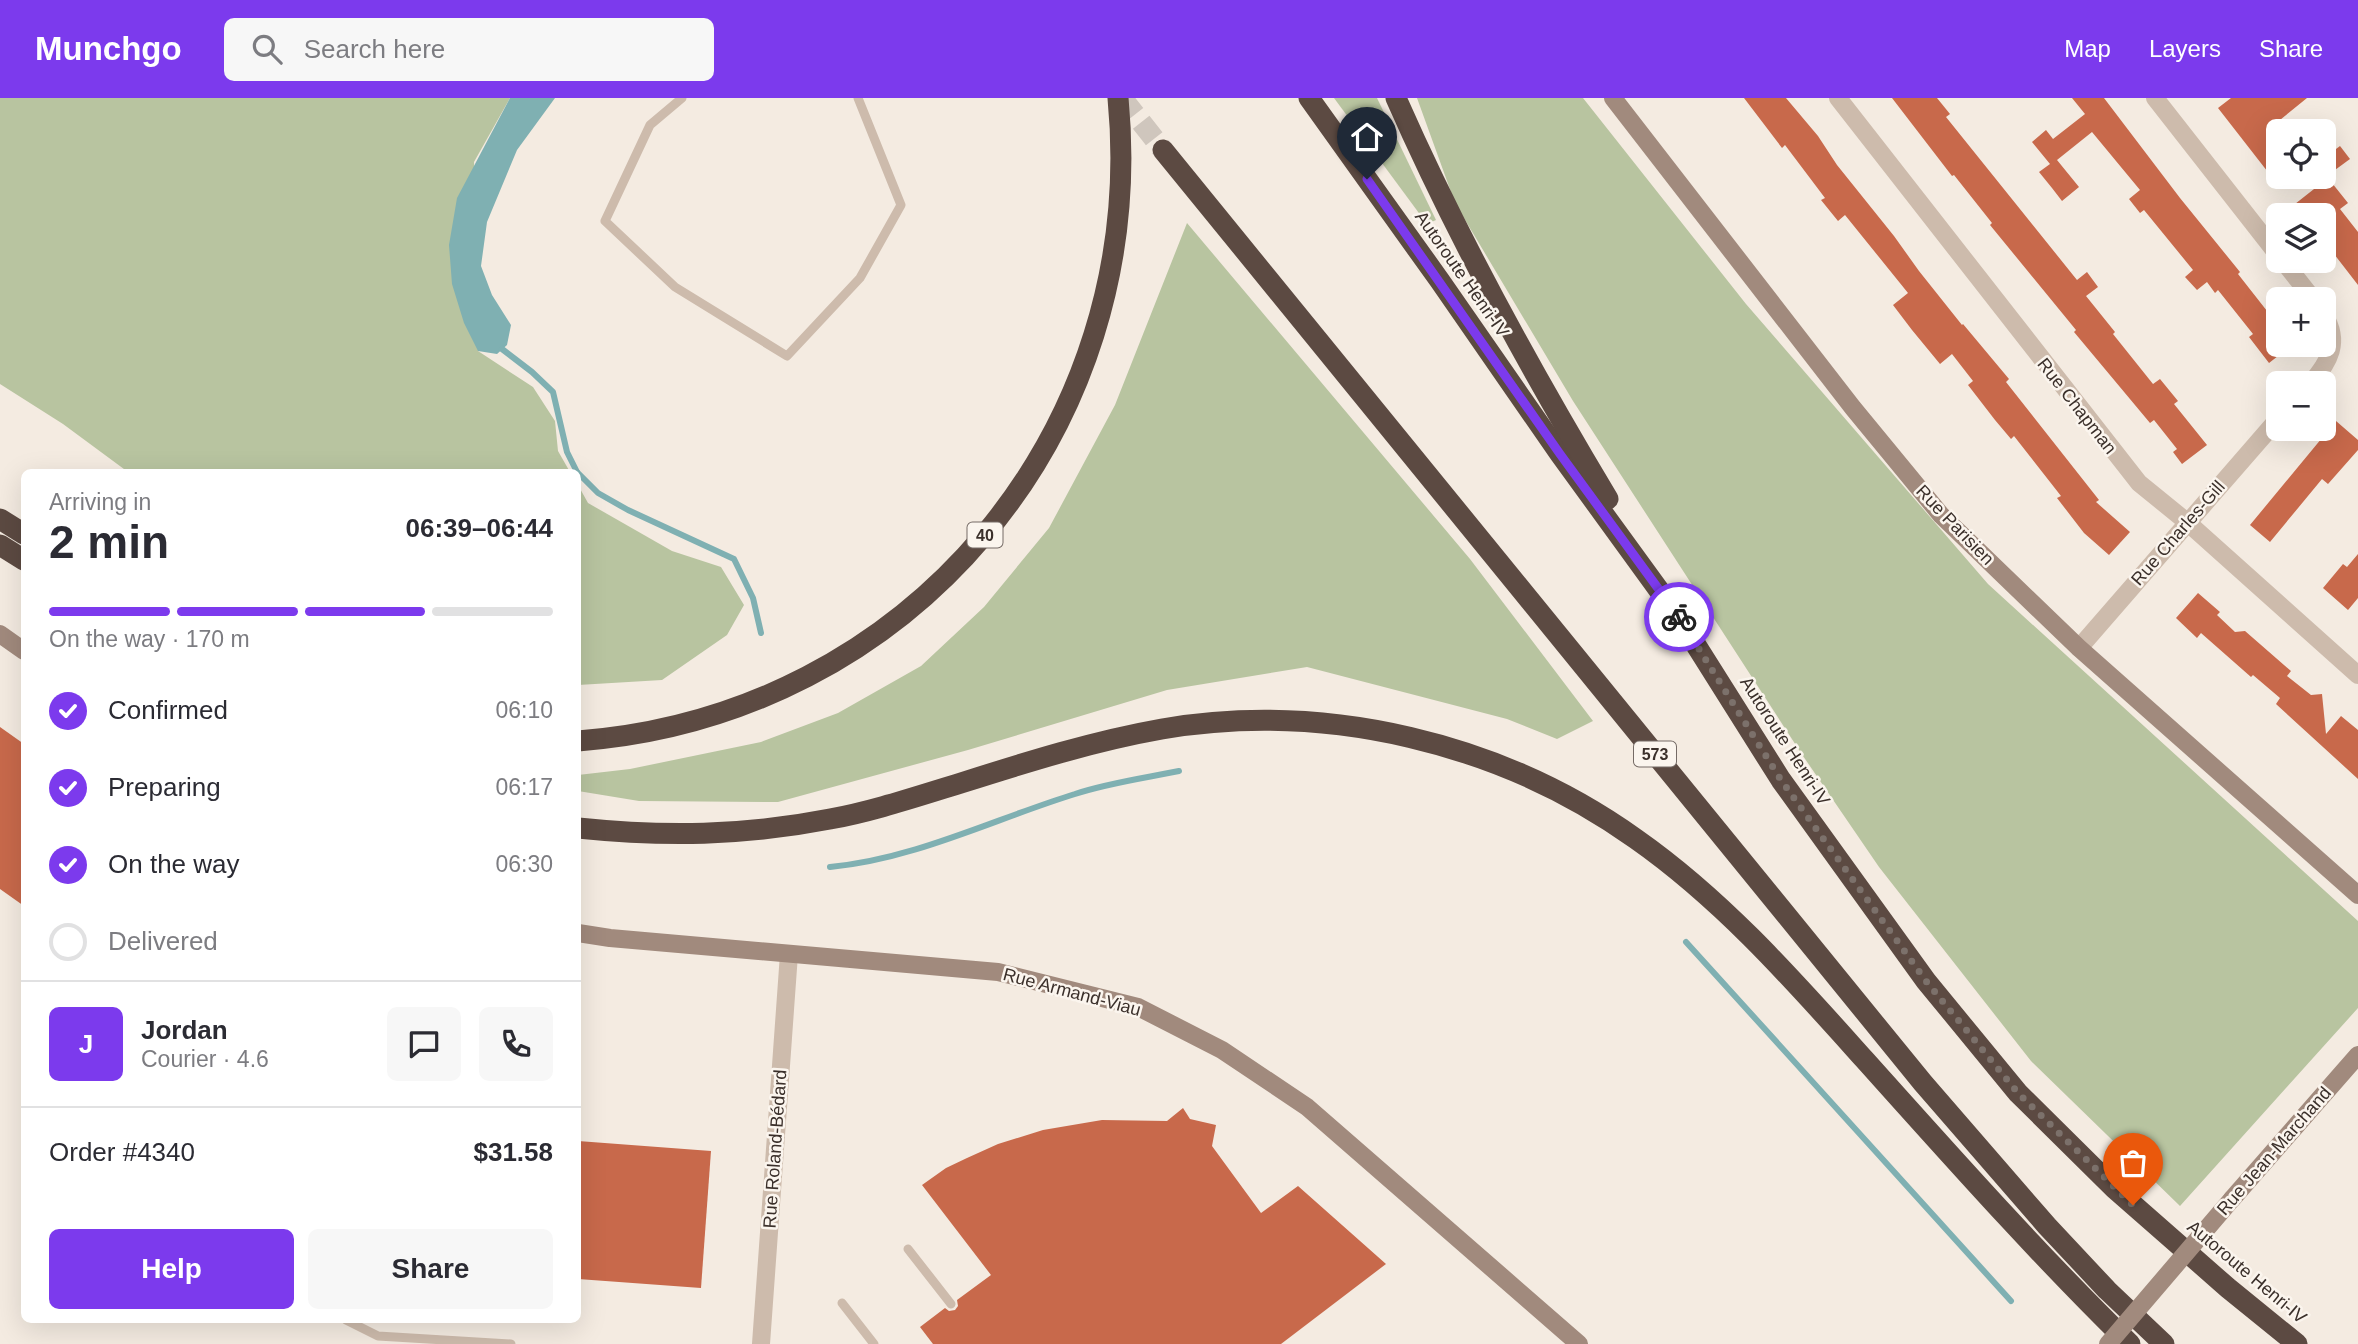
<!DOCTYPE html>
<html lang="en">
<head>
<meta charset="utf-8">
<style>
  body { margin:0; font-family:Arial,sans-serif; background:#f7f7f7; color:#2b2b33; height:100vh; display:flex; flex-direction:column; font-size:26px; white-space:nowrap }
  * { box-sizing:border-box; margin:0 }
  p { font-size:23px; color:#7c7c81 }
  .icon { flex:none; width:38px; height:38px; fill:none; stroke:currentColor; stroke-width:2; stroke-linecap:round; stroke-linejoin:round }
  .map { position:relative; flex:1; overflow:hidden }
  .side { position:absolute; left:21px; top:371px; width:560px; height:854px; display:flex; flex-direction:column; background:#fff; border-radius:10px; box-shadow:0 7px 28px #0002 }
  .side>* { flex:none }
  .fabs { position:absolute; left:2266px; top:21px; display:grid; gap:14px }
  .fabs a { display:grid; place-items:center; width:70px; height:70px; border-radius:10px; background:#fff; box-shadow:0 7px 28px #0002; font-size:35px }
  .pin { position:absolute; display:grid; place-items:center; width:60px; height:60px; color:#fff; margin:-72px -30px; border-radius:50% 50% 50% 0; rotate:-45deg; box-shadow:0 0 7px #0007 }
  .pin .icon { rotate:45deg }
  .courier { position:absolute; display:grid; place-items:center; width:70px; height:70px; margin:-35px; border:5px solid #7c3aed; border-radius:50%; background:#fff; color:#222; box-shadow:0 2px 9px #0007 }
  .head em { font-style:normal; font-weight:700 }
  .head div { display:flex; flex-direction:column-reverse }
  .head { display:flex; align-items:center; justify-content:space-between; height:119px; padding:0 28px }
  h1 { font-size:46px; font-weight:700; line-height:52px }
  .bar { display:grid; grid-template-columns:repeat(4,1fr); gap:10px 7px; align-content:center; height:84px; padding:0 28px }
  .bar i { height:9px; border-radius:5px; background:#e1e1e2 }
  .bar .current { background:#7c3aed }
  .bar p { grid-column:span 4 }
  .line { display:flex; align-items:center; gap:18px; padding:0 28px; border-top:2px solid #e1e1e2 }
  .line div { flex:1 }
  .round { display:grid; place-items:center; flex:none; width:74px; height:74px; border-radius:10px; background:#f7f7f7 }
  ol { padding:0 28px; list-style:none }
  li { display:flex; align-items:center; gap:21px; height:77px }
  li p { margin-inline-start:auto }
  li .icon { padding:7px; border-radius:50%; background:#7c3aed; color:#fff; stroke-width:4 }
  li:last-child { color:#7c7c81 }
  li i { width:38px; height:38px; border:4px solid #e1e1e2; border-radius:50% }
  .button { display:flex; gap:14px; margin-top:auto; padding:14px 28px }
  .button a { flex:1; height:80px; border-radius:10px; background:#7c3aed; color:#fff; font-size:28px; font-weight:700; line-height:80px; text-align:center }
  .button a+a { background:#f7f7f7; color:#2b2b33 }
  header { display:flex; align-items:center; gap:42px; box-sizing:border-box; height:98px; padding:0 35px; background:#7c3aed; color:#fff }
  header strong { font-size:33px }
  nav { display:flex; gap:38px; margin-inline-start:auto; font-size:24px }
  .search { width:490px; height:63px; background:#f7f7f7; display:flex; align-items:center; gap:18px; box-sizing:border-box; padding:0 24px; border-radius:10px; color:#7c7c81; font-size:26px }
  .map>svg:first-child { display:block }
  .green { fill:#b8c4a0 }
  .water { fill:#7fb0b2 }
  .lines { fill:none; stroke-linecap:round; stroke-linejoin:round }
  .stream { stroke:#7fb0b2; stroke-width:6 }
  .building { fill:#c8694b }
  .highway-tunnel { stroke:#cfc6bd; stroke-width:21; stroke-dasharray:21 10; stroke-linecap:butt }
  .lane { stroke:#cdbbac; stroke-width:9 }
  .street { stroke:#cdbbac; stroke-width:18 }
  .secondary { stroke:#a18a7d; stroke-width:18 }
  .highway { stroke:#5c4a42; stroke-width:21 }
  .secondary-bridge { stroke:#a18a7d; stroke-width:18 }
  .done { stroke:#7c716b; stroke-width:7; stroke-dasharray:0 12.6 }
  .route { stroke:#7c3aed; stroke-width:9 }
  .labels { text-anchor:middle; stroke-width:5; stroke-linejoin:round; paint-order:stroke }
  .shield { fill:#fbf5ee; stroke:#756b66; stroke-width:2 }
  .shield-label { font-size:16px; font-weight:bold; fill:#3b302b }
  .street-label { font-size:18px; fill:#3b302b; stroke:#fbf5ee }
</style>
</head>
<body>
<header>
<strong>Munchgo</strong>
<div class="search"><svg class="icon" aria-label="search" viewBox="0 0 24 24"><circle cx="10" cy="10" r="6"/><path d="M15 15l6 6"/></svg>Search here</div>
<nav><a>Map</a><a>Layers</a><a>Share</a></nav>
</header>
<div class="map">
<svg width="2358" height="1246" viewBox="0 0 2358 1246">
  <rect width="100%" height="100%" fill="#f4ebe1"/>
  <g class="green">
    <polygon points="0,0 510,0 474,64 478,253 533,289 555,323 558,353 570,374 128,374 63,326 0,286"/>
    <polygon points="1334,0 1377,0 1436,122 1427,126"/>
    <polygon points="1417,0 1583,0 1746,206 1988,486 2358,823 2358,910 2180,1108 2031,963 1879,769 1801,655 1573,303 1455,105"/>
    <polygon points="1187,125 1470,461 1593,623 1557,641 1507,621 1307,569 1167,592 968,652 778,704 639,703 578,693 578,677 630,671 761,644 838,615 921,568 984,509 1049,430 1115,307"/>
    <polygon points="578,387 588,405 672,453 721,469 744,507 727,537 662,582 578,587"/>
  </g>
  <polygon class="water" points="510,0 555,0 517,52 487,124 481,168 492,197 511,227 507,247 497,256 478,253 464,225 452,186 449,147 457,100"/>
  <g class="lines">
    <g class="stream">
      <polyline points="502,251 532,274 553,294 567,354 577,374"/>
      <polyline points="578,375 598,395 628,412 734,461 753,500 761,535"/>
      <path d="M830,769C915,761 994,721 1075,696C1108,685 1145,680 1179,673"/>
      <polyline points="1686,844 2011,1203"/>
    </g>
  </g>
  <g class="building">
    <polygon points="1744,0 1786,0 1818,38 1837,67 1894,138 1919,173 1962,227 1963,226 2009,281 2006,284 2099,402 2096,404 2130,434 2109,457 2084,435 2057,400 2061,398 2014,338 2011,341 1995,322 1968,287 1973,283 1952,256 1940,266 1912,232 1893,207 1908,195 1845,117 1838,123 1821,102 1825,100 1785,47 1782,50"/>
    <polygon points="1892,0 1937,0 1950,16 1946,19 2077,182 2087,174 2098,189 2086,198 2115,234 2113,236 2153,286 2160,281 2178,303 2174,306 2207,347 2182,366 2173,354 2177,351 2154,322 2150,325 2074,234 2076,232 1990,127 1992,125 1954,77 1952,78"/>
    <polygon points="2072,0 2104,0 2180,100 2240,174 2238,176 2278,227 2278,258 2269,265 2249,239 2253,236 2218,192 2215,195 2207,184 2197,192 2185,179 2193,172 2144,112 2140,115 2129,101 2140,92 2092,34 2057,62 2079,89 2062,103 2052,90 2039,74 2050,66 2032,44 2046,32 2053,41 2085,16"/>
    <polygon points="2231,0 2307,0 2275,26 2278,30 2278,87 2218,10"/>
    <polygon points="2340,48 2350,61 2324,80 2324,60"/>
    <polygon points="2328,80 2348,105 2340,111 2358,134 2358,187 2324,143 2324,117 2304,117 2295,106"/>
    <polygon points="2336,323 2358,342 2358,352 2328,386 2322,381 2270,444 2250,427"/>
    <polygon points="2358,456 2358,500 2348,512 2323,490 2343,466 2347,469"/>
    <polygon points="2198,495 2220,514 2217,517 2235,534 2245,533 2291,573 2287,578 2311,597 2322,596 2326,636 2341,618 2358,632 2358,681 2276,606 2280,600 2253,577 2251,579 2201,535 2197,540 2176,520"/>
    <polygon points="0,629 24,646 24,808 0,791"/>
    <polygon points="1183,1010 1190,1021 1216,1027 1212,1048 1261,1115 1298,1088 1386,1166 1281,1246 933,1246 920,1229 945,1210 949,1213 955,1212 958,1208 957,1202 991,1177 922,1087 946,1070 967,1060 998,1046 1043,1032 1102,1022 1167,1023"/>
    <polygon points="578,1043 711,1053 701,1190 578,1181"/>
  </g>
  <g class="lines">
    <polyline class="highway-tunnel" points="1122,0 1163,52"/>
    <g class="lane">
      <polyline points="682,0 650,27 605,123 675,189 787,258 860,180 901,107 858,0"/>
      <polyline points="908,1151 951,1206"/>
      <polyline points="842,1205 874,1246"/>
      <polyline points="346,1222 378,1238 511,1246"/>
    </g>
    <g class="street">
      <polyline points="1838,0 2139,385 2187,424 2358,577"/>
      <polyline points="2155,0 2278,157"/>
      <polyline points="2283,163 2313,201"/>
      <path d="M2311,285C2329,264 2341,244 2324,217"/>
      <polyline points="2079,550 2278,321"/>
      <polyline points="761,1246 789,856"/>
    </g>
    <g class="secondary">
      <polyline points="1613,0 1853,310 1941,417 2079,550 2358,797"/>
      <polyline points="0,536 24,553"/>
      <polyline points="578,835 610,840 998,874 1138,909 1222,952 1307,1009 1579,1246"/>
      <polyline points="2232,1101 2358,957"/>
    </g>
    <g class="highway">
      <polyline points="1309,0 1440,183 1560,356 1677,517 1781,682 1926,883 2018,995 2114,1090 2228,1190 2297,1246"/>
      <path d="M1396,0C1457,139 1530,271 1608,401"/>
      <polyline points="1163,52 1923,985 2047,1128 2107,1192 2164,1246"/>
      <polyline points="0,421 24,436"/>
      <polyline points="0,447 24,462"/>
      <path d="M578,643C910,618 1150,332 1118,0"/>
      <path d="M578,730C665,739 743,738 830,721C874,713 918,698 961,685C1027,664 1094,643 1162,631C1326,603 1502,645 1636,741C1723,802 1794,883 1864,961C1951,1058 2037,1155 2130,1246"/>
    </g>
    <polyline class="secondary-bridge" points="2108,1246 2232,1101"/>
  </g>
  <g class="lines">
    <polyline class="done" points="1679,519 1781,682 1926,883 2018,995 2133,1107"/>
    <polyline class="route" points="1367,81 1560,356 1679,519"/>
  </g>
  <g class="labels">
    <g class="shield">
      <rect x="967.5" y="424.5" width="35" height="25" rx="5"/>
      <rect x="1634" y="643.5" width="42" height="25" rx="5"/>
    </g>
    <g class="shield-label">
      <text x="985" y="443">40</text>
      <text x="1655" y="662">573</text>
    </g>
    <g class="street-label">
      <text transform="translate(1462 176) rotate(55)" y="6">Autoroute Henri-IV</text>
      <text transform="translate(2077 308) rotate(52)" y="6">Rue Chapman</text>
      <text transform="translate(1955 427) rotate(46)" y="6">Rue Parisien</text>
      <text transform="translate(2178 435) rotate(-49)" y="6">Rue Charles-Gill</text>
      <text transform="translate(1785 643) rotate(57)" y="6">Autoroute Henri-IV</text>
      <text transform="translate(1072 894) rotate(15)" y="6">Rue Armand-Viau</text>
      <text transform="translate(775 1051) rotate(-86)" y="6">Rue Roland-Bédard</text>
      <text transform="translate(2274 1053) rotate(-49)" y="6">Rue Jean-Marchand</text>
      <text transform="translate(2247 1174) rotate(40)" y="6">Autoroute Henri-IV</text>
    </g>
  </g>
</svg>
<div class="fabs">
<a><svg class="icon" aria-label="locate" viewBox="0 0 24 24"><circle cx="12" cy="12" r="6"/><path d="M12 2v4M12 18v4M2 12h4M18 12h4"/></svg></a>
<a><svg class="icon" aria-label="layers" viewBox="0 0 24 24"><path d="M12 4l9 5-9 5-9-5zM3 14l9 5 9-5"/></svg></a>
<a>+</a>
<a>−</a>
</div>
<div class="pin" style="left:2133px;top:1107px;background:#ea580c"><svg class="icon" aria-label="bag" viewBox="0 0 24 24"><path d="M5 8h14l-1 12H6zM9 8a3 3 0 0 1 6 0"/></svg></div>
<div class="pin" style="left:1367px;top:81px;background:#1f2937"><svg class="icon" aria-label="home" viewBox="0 0 24 24"><path d="M3 11l9-7 9 7M6 9v11h12V9"/></svg></div>
<div class="courier" style="left:1679px;top:519px"><svg class="icon" aria-label="bike" viewBox="0 0 24 24"><circle cx="6" cy="16" r="4"/><circle cx="18" cy="16" r="4"/><path d="M6 16l4-8h5l3 8M10 8l3 8H6M13 5h3"/></svg></div>
<section class="side">
<div class="head"><div><h1>2 min</h1><p>Arriving in</p></div><em>06:39–06:44</em></div>
<div class="bar"><i class="current"></i><i class="current"></i><i class="current"></i><i></i><p>On the way · 170 m</p></div>
<ol>
<li><svg class="icon" aria-label="check" viewBox="0 0 24 24"><path d="M5 12l5 5 9-10"/></svg>Confirmed<p>06:10</p></li>
<li><svg class="icon" aria-label="check" viewBox="0 0 24 24"><path d="M5 12l5 5 9-10"/></svg>Preparing<p>06:17</p></li>
<li><svg class="icon" aria-label="check" viewBox="0 0 24 24"><path d="M5 12l5 5 9-10"/></svg>On the way<p>06:30</p></li>
<li><i></i>Delivered</li>
</ol>
<div class="line" style="height:126px"><b class="round" style="background:#7c3aed;color:#fff">J</b><div><b>Jordan</b><p>Courier · 4.6</p></div><a class="round"><svg class="icon" aria-label="chat" viewBox="0 0 24 24"><path d="M4 5h16v11H9l-5 4z"/></svg></a><a class="round"><svg class="icon" aria-label="phone" viewBox="0 0 24 24"><path d="M5 4h4l2 5-3 2q2 4 5 5l2-3 5 2v4C11 20 4 13 5 4z"/></svg></a></div>
<div class="line" style="height:91px"><div>Order #4340</div><b>$31.58</b></div>
<div class="button"><a>Help</a><a>Share</a></div>
</section>
</div>
</body>
</html>
